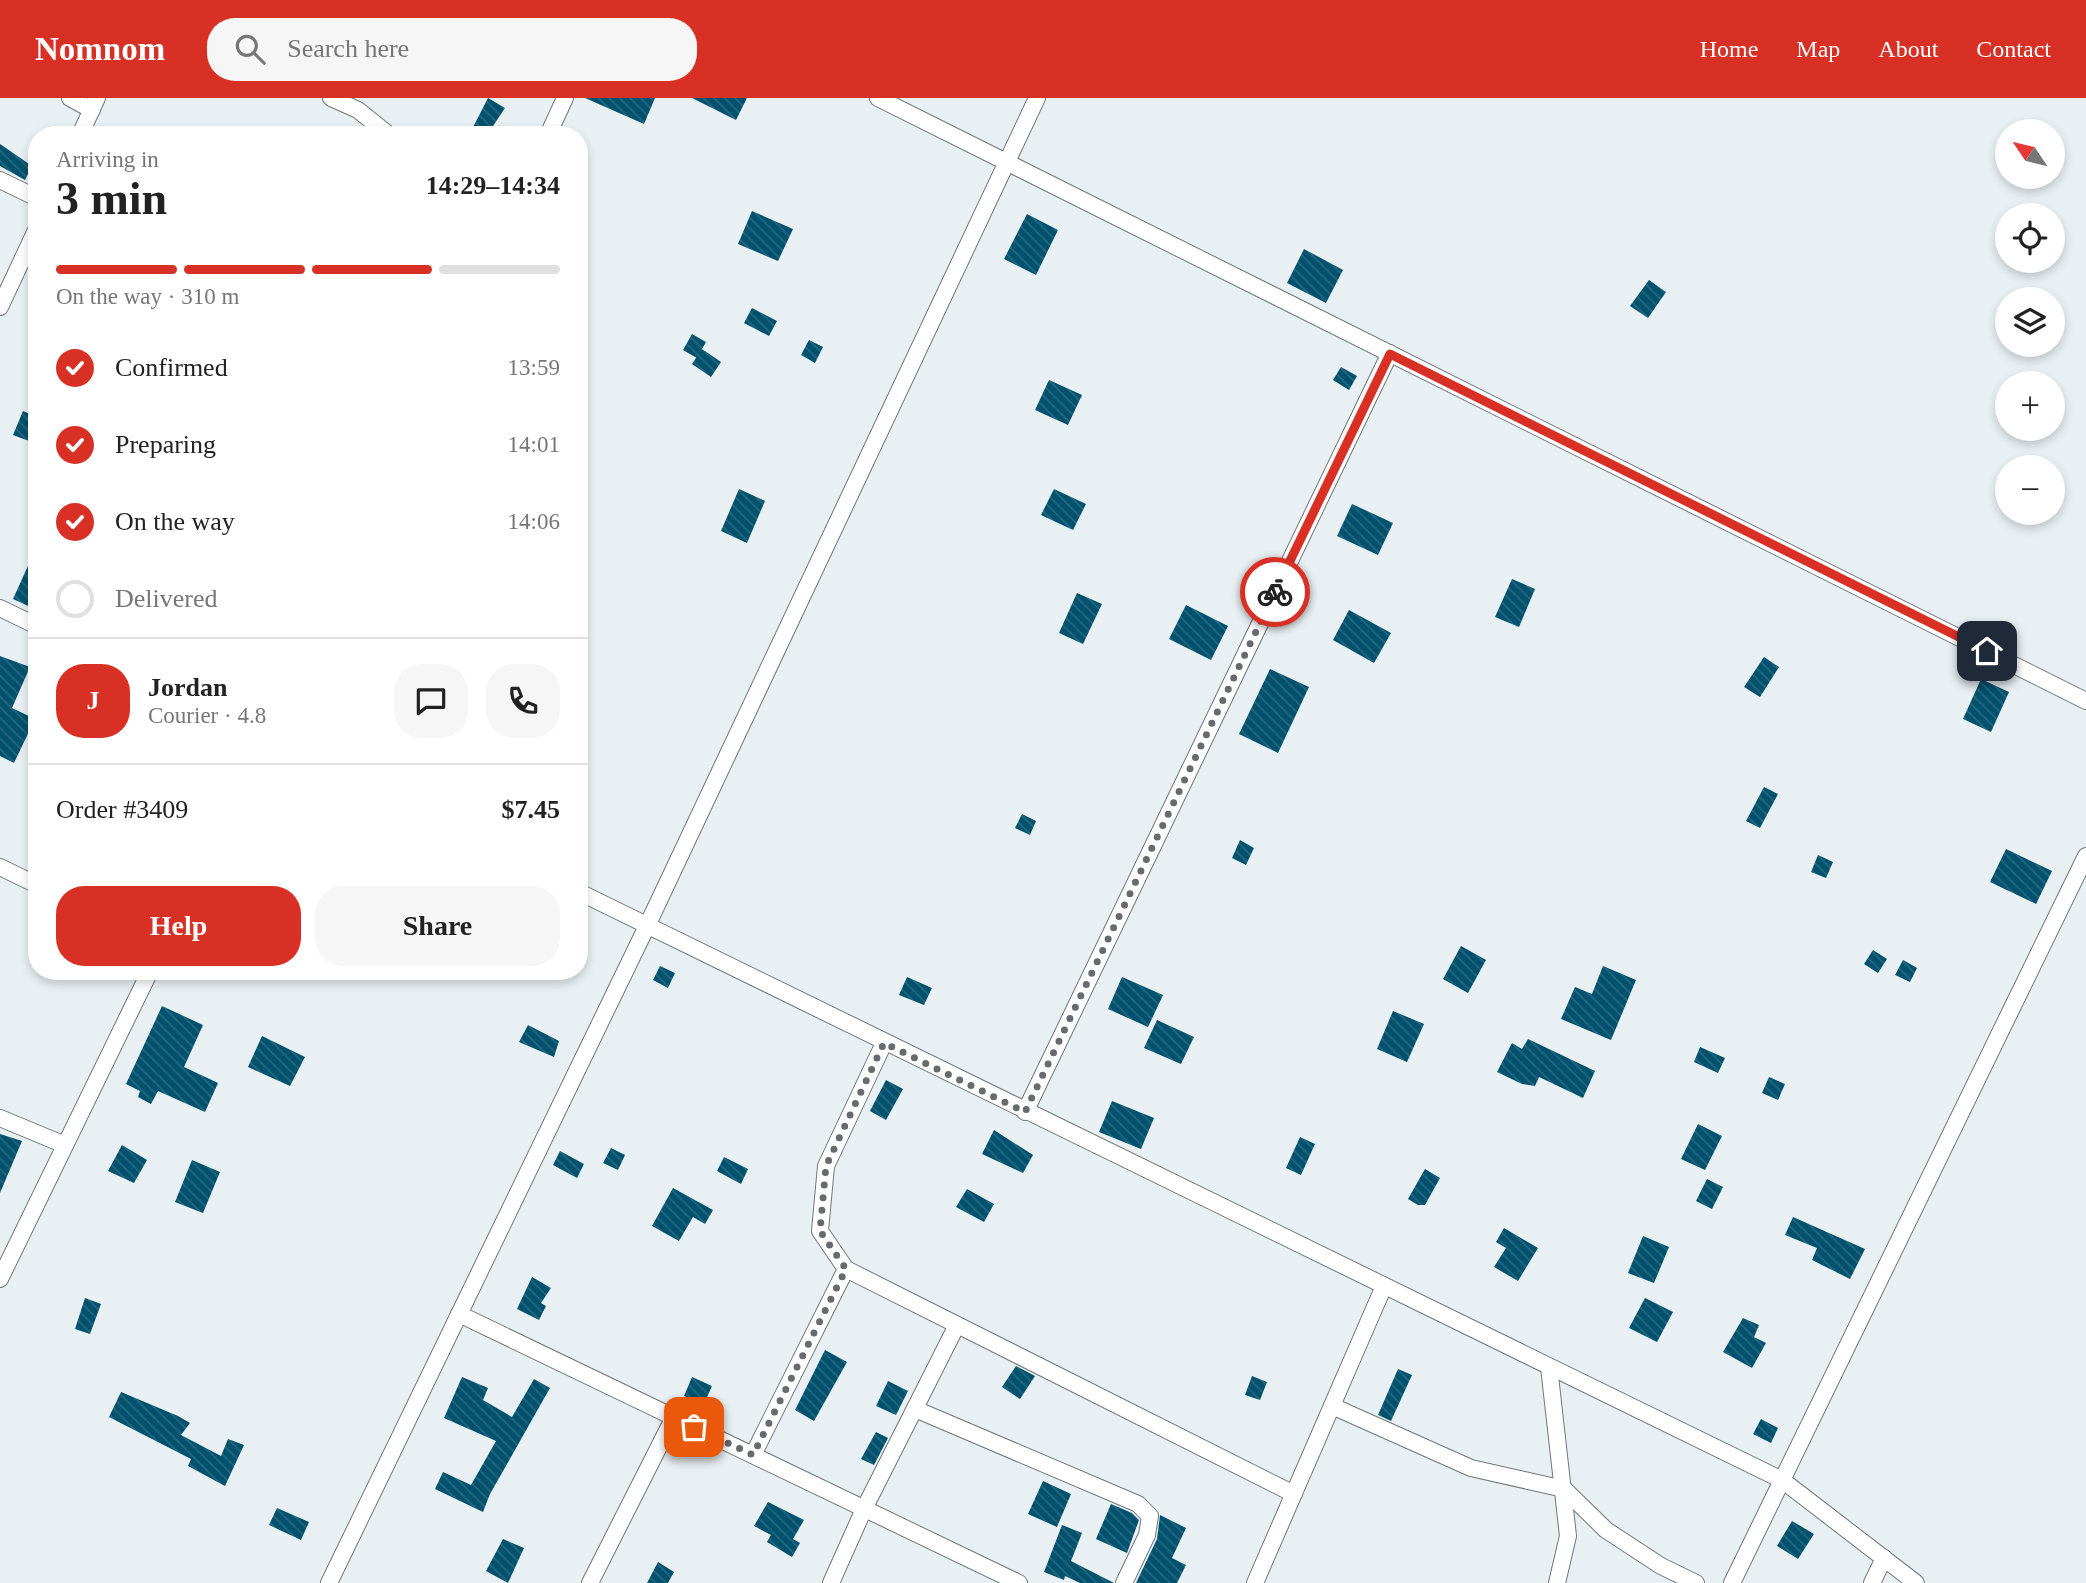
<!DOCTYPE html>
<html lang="en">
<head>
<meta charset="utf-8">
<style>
  body { margin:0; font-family:"Times New Roman",serif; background:#f6f6f6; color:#222; height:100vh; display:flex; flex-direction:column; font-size:26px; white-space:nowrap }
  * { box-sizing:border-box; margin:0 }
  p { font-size:23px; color:#767676 }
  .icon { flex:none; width:38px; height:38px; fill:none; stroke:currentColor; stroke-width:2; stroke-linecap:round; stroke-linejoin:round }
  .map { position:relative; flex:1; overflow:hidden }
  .side { position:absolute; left:28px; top:28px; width:560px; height:854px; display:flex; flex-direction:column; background:#fff; border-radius:28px; box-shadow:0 4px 10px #0003 }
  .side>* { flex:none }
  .needle { width:46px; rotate:305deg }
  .tools { position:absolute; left:1995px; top:21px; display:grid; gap:14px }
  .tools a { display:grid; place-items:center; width:70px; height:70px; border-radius:50%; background:#fff; box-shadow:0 4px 10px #0003; font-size:35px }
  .pin { position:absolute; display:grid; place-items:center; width:60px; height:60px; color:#fff; margin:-30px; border-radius:14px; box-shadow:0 4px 10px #0006 }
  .courier { position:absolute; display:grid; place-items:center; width:70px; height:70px; margin:-35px; border:5px solid #d93025; border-radius:50%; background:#fff; color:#222; box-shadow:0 2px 9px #0007 }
  .headline em { font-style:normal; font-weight:600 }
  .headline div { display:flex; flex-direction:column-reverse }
  .headline { display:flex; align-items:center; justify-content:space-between; height:119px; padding:0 28px }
  h1 { font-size:46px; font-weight:600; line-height:52px }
  .bar { display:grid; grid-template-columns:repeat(4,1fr); gap:10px 7px; align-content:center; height:84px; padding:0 28px }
  .bar i { height:9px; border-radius:5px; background:#e0e0e0 }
  .bar .current { background:#d93025 }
  .bar p { grid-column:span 4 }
  .line { display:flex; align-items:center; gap:18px; padding:0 28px; border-top:2px solid #e0e0e0 }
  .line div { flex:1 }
  .round { display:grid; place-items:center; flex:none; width:74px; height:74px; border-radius:28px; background:#f6f6f6 }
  ol { padding:0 28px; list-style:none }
  li { display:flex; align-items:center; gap:21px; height:77px }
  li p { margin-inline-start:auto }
  li .icon { padding:7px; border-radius:50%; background:#d93025; color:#fff; stroke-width:4 }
  li:last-child { color:#767676 }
  li i { width:38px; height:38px; border:4px solid #e0e0e0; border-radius:50% }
  .button { display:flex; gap:14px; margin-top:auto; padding:14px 28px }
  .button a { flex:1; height:80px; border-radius:28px; background:#d93025; color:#fff; font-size:28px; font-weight:600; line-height:80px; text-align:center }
  .button a+a { background:#f6f6f6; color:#222 }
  header { display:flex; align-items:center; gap:42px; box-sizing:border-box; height:98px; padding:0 35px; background:#d93025; color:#fff }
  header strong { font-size:33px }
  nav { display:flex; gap:38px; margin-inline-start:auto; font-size:24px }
  .search { width:490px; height:63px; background:#f6f6f6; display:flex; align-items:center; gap:18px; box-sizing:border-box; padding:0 24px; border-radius:28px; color:#767676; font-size:26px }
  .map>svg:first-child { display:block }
  .building { fill:url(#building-back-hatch) }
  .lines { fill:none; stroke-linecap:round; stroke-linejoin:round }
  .minor-casing { stroke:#707679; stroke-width:18 }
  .minor { stroke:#fff; stroke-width:16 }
  .done { stroke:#676b6d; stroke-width:7; stroke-dasharray:0 12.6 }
  .route { stroke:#d93025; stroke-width:9 }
</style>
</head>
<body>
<header>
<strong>Nomnom</strong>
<div class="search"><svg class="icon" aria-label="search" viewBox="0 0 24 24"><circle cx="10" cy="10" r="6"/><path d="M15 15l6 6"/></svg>Search here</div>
<nav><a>Home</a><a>Map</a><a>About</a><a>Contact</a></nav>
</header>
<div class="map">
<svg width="2086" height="1485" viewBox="0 0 2086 1485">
  <defs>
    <pattern id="building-back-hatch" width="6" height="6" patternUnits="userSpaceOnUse" patternTransform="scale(1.75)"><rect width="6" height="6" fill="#00516d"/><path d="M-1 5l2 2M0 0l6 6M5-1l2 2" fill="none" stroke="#26677d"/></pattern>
  </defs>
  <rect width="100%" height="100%" fill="#e9f0f3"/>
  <g class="building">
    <polygon points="488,0 505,10 487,37 469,37"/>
    <polygon points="585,0 655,0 644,26"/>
    <polygon points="692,0 747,0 736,22"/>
    <polygon points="0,46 32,68 25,82 0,68"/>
    <polygon points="752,113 793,131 778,163 738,146"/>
    <polygon points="1027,116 1058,132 1036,177 1004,161"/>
    <polygon points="1304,151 1343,172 1326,205 1287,185"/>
    <polygon points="1649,182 1666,194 1648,220 1630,208"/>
    <polygon points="752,210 777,223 769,238 744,225"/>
    <polygon points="692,236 706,244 697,260 683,252"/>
    <polygon points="809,242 823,249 815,265 801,257"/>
    <polygon points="702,251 721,264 711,279 692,266"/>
    <polygon points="1341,269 1357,278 1349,292 1333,282"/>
    <polygon points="1049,282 1082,297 1068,327 1035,312"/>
    <polygon points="23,313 37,319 37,346 13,337"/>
    <polygon points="739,391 765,403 747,445 721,433"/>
    <polygon points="1054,391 1086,406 1073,432 1041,417"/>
    <polygon points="1352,406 1393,425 1378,457 1337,438"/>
    <polygon points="37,448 37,512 13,501"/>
    <polygon points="1512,481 1535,491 1519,529 1495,519"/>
    <polygon points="1077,495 1102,506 1083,546 1059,535"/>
    <polygon points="1186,507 1228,528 1211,562 1169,541"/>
    <polygon points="1349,512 1391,535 1374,565 1333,542"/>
    <polygon points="0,558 30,569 12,610 35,621 14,665 0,658"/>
    <polygon points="1764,559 1779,569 1760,599 1744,589"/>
    <polygon points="1270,571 1309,589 1278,655 1239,636"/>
    <polygon points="1981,581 2009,594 1991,634 1963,621"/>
    <polygon points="1764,689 1778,696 1760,730 1746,723"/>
    <polygon points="1022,716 1036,723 1030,737 1015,730"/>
    <polygon points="1240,742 1254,750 1246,767 1232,760"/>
    <polygon points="2006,751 2052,773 2036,806 1990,784"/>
    <polygon points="1818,757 1833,764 1826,780 1811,774"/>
    <polygon points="1461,848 1486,862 1468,895 1443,881"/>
    <polygon points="1873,852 1887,861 1878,875 1864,866"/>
    <polygon points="1903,862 1917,870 1910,884 1895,877"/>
    <polygon points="660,868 675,875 668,890 653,882"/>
    <polygon points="1603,868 1636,882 1611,942 1561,921 1575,889 1592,896"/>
    <polygon points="907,879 932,890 924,907 899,897"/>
    <polygon points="1122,879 1163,897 1148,929 1108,911"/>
    <polygon points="162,908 203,927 184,969 218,985 205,1014 158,993 151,1006 138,999 140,993 126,986"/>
    <polygon points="1393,913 1424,926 1407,964 1377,951"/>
    <polygon points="1157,922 1194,939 1181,966 1144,950"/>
    <polygon points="528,927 559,943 554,959 519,944"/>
    <polygon points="262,938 305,959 290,988 248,969"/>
    <polygon points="1528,941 1595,973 1583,1000 1539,979 1535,988 1522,986 1497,974 1512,945 1522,951"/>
    <polygon points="1700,949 1725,960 1718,975 1694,964"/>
    <polygon points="1769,979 1785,986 1778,1002 1762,995"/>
    <polygon points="886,982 903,991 886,1022 870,1013"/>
    <polygon points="1112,1003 1154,1020 1141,1051 1099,1034"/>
    <polygon points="1698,1026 1722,1038 1705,1072 1681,1061"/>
    <polygon points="994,1032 1033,1057 1023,1075 982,1056"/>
    <polygon points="0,1036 22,1043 0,1095"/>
    <polygon points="1300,1039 1315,1046 1301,1077 1286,1070"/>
    <polygon points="122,1047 147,1062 134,1085 108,1073"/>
    <polygon points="611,1050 625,1057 618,1072 603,1065"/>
    <polygon points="560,1053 584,1066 577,1080 553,1067"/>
    <polygon points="724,1059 748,1071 741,1086 717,1073"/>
    <polygon points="192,1062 220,1074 203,1115 175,1104"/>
    <polygon points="1425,1071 1440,1080 1425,1107 1418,1107 1408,1101"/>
    <polygon points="1707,1081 1723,1089 1712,1111 1696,1103"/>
    <polygon points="673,1090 713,1112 705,1126 693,1119 679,1143 652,1128"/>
    <polygon points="967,1091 994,1106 984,1124 956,1109"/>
    <polygon points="1793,1119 1865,1151 1850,1181 1812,1162 1817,1150 1785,1137"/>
    <polygon points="1504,1130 1538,1150 1518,1183 1494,1169 1506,1150 1496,1144"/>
    <polygon points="1643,1138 1669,1149 1654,1185 1628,1175"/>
    <polygon points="532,1179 551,1190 541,1205 546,1208 539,1222 517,1211"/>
    <polygon points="85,1200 101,1206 90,1236 75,1231"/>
    <polygon points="1645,1200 1673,1214 1657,1244 1629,1230"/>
    <polygon points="1743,1220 1759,1227 1754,1239 1766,1245 1752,1270 1723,1254"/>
    <polygon points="825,1252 847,1264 814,1323 795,1312"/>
    <polygon points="1016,1268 1035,1278 1020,1301 1002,1289"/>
    <polygon points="1398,1271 1412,1277 1391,1323 1378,1317"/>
    <polygon points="1252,1278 1267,1284 1260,1302 1245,1297"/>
    <polygon points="462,1279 488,1290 483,1302 512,1319 534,1281 550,1290 490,1396 483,1414 435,1391 443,1374 471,1387 496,1343 444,1320"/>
    <polygon points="692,1279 712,1288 704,1306 684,1298"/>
    <polygon points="888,1283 908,1293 896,1317 876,1308"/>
    <polygon points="121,1294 178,1318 190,1325 181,1337 221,1358 228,1341 244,1347 225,1388 188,1368 191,1361 109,1319"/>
    <polygon points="1761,1321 1778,1330 1771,1345 1753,1336"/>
    <polygon points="876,1334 888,1340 874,1367 861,1361"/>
    <polygon points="1043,1383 1071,1396 1057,1429 1028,1416"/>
    <polygon points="768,1404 804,1422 793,1441 800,1445 792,1459 767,1444 771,1437 754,1428"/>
    <polygon points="1111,1406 1132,1415 1139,1422 1127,1455 1096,1441"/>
    <polygon points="277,1410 309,1424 301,1442 269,1427"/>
    <polygon points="1160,1417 1186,1430 1172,1460 1186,1467 1177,1485 1136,1485 1157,1441"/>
    <polygon points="1792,1423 1814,1436 1798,1461 1777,1448"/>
    <polygon points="1062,1427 1082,1435 1071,1463 1114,1485 1080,1485 1065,1478 1064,1482 1044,1474"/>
    <polygon points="503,1441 524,1450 508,1485 486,1473"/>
    <polygon points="658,1464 674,1474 668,1485 647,1485"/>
  </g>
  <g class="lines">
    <defs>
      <g id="minor">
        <polyline points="70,0 92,12"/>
        <polyline points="331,0 358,12 389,37"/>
        <polyline points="878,0 2086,603"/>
        <polyline points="80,37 97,0"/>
        <polyline points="548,37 565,0"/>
        <polyline points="0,82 37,100"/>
        <polyline points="0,209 37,130"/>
        <polyline points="0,510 37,528"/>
        <polyline points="0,769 37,787"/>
        <polyline points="579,794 1782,1382 1916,1485"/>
        <polyline points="1025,1014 1390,255"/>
        <polyline points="0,1020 65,1047"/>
        <polyline points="846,1171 1294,1396"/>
        <polyline points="0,1181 150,873"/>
        <polyline points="459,1216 1019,1485"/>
        <polyline points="1549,1269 1568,1438 1557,1485"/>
        <polyline points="1332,1308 1471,1370 1564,1391 1606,1432 1661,1468 1696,1485"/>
        <polyline points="915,1311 1138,1406 1150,1418 1147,1437 1124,1485"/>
        <polyline points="753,1357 846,1171 820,1133 826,1068 884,945"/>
        <polyline points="329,1485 647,828 1037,0"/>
        <polyline points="590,1485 674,1319"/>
        <polyline points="831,1485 864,1411 957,1227"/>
        <polyline points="1255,1485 1384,1188"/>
        <polyline points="1732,1485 2086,758"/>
        <polyline points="1872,1485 1884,1460"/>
      </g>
    </defs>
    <use href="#minor" class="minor-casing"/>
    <use href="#minor" class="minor"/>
  </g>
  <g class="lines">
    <polyline class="done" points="694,1329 753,1357 846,1171 820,1133 826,1068 884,945 1025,1014 1275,494"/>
    <polyline class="route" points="1275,494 1390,256 1987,553"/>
  </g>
</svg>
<div class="tools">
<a><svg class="needle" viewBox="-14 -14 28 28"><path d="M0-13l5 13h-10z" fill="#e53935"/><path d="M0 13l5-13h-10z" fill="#767676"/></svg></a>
<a><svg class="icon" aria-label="locate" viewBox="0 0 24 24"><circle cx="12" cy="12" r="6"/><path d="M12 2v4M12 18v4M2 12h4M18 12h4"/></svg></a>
<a><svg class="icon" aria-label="layers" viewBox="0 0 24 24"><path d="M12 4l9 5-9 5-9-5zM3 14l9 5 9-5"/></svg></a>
<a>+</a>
<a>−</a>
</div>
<div class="pin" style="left:694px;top:1329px;background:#ea580c"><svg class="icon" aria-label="bag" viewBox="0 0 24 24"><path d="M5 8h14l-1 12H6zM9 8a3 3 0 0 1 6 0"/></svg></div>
<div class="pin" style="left:1987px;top:553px;background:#1f2937"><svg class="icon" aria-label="home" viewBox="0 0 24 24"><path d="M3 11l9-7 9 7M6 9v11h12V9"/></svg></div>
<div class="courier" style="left:1275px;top:494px"><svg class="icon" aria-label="bike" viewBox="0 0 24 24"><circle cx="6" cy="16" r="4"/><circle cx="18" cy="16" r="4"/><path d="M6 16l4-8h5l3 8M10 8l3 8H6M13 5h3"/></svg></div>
<section class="side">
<div class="headline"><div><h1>3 min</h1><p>Arriving in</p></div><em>14:29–14:34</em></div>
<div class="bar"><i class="current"></i><i class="current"></i><i class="current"></i><i></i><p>On the way · 310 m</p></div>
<ol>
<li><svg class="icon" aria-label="check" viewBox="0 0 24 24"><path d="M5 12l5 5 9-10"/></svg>Confirmed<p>13:59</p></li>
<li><svg class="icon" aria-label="check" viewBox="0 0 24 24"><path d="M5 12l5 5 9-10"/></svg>Preparing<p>14:01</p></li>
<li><svg class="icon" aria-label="check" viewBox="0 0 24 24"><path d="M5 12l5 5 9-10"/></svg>On the way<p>14:06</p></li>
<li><i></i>Delivered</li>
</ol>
<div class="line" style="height:126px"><b class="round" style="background:#d93025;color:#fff">J</b><div><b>Jordan</b><p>Courier · 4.8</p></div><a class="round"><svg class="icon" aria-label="chat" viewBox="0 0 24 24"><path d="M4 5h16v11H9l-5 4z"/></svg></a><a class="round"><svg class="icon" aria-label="phone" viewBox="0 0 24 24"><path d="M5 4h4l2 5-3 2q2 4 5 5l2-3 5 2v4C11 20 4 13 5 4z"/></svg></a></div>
<div class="line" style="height:91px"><div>Order #3409</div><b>$7.45</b></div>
<div class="button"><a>Help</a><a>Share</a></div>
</section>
</div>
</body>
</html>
